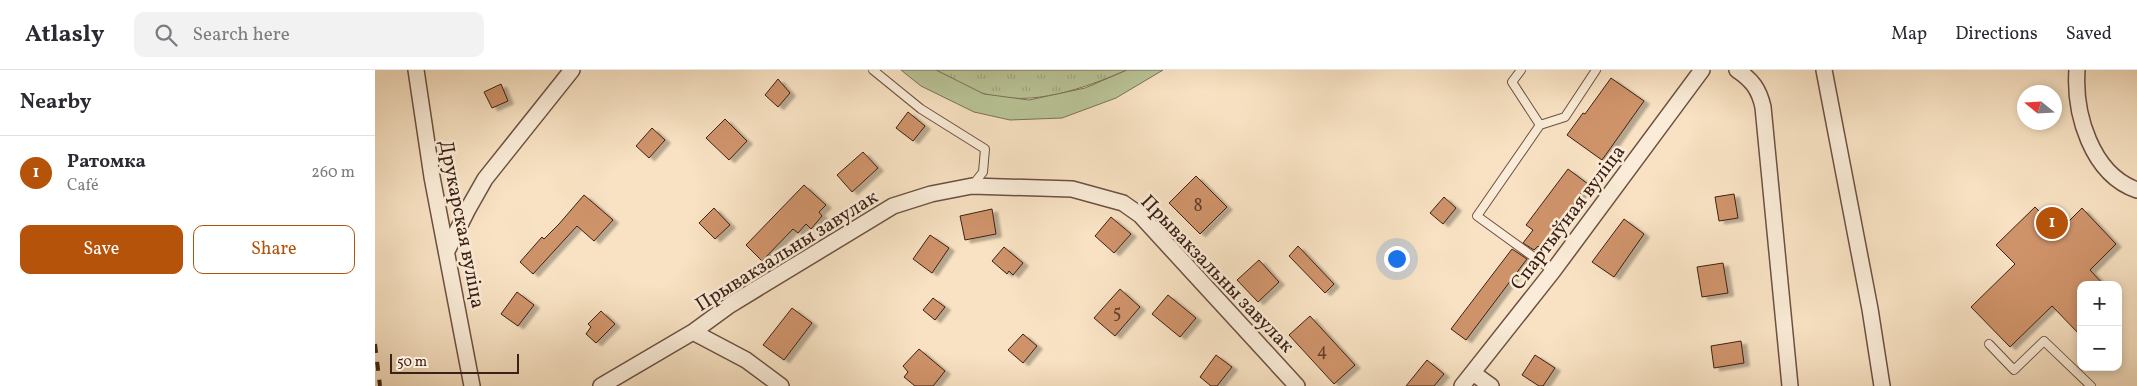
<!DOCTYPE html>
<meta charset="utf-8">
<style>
:root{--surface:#fff;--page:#f2f2f3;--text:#2b2b33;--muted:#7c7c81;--line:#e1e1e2;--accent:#b45309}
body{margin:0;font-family:Vollkorn,serif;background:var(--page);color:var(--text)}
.controls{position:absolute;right:15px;bottom:15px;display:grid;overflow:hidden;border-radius:10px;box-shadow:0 2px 8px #0003}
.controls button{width:45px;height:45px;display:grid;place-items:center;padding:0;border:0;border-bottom:1px solid var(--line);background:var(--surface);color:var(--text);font:25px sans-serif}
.compass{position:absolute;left:1642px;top:15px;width:45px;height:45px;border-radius:50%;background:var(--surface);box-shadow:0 2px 8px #0003;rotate:288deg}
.scale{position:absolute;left:15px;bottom:12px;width:129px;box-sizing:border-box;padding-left:5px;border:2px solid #3d2116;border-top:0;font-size:14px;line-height:18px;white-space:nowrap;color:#3d2116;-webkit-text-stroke:4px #faecd8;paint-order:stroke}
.you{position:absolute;left:1021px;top:188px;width:18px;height:18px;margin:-12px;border:4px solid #fff;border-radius:50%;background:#1a73e8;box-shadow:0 0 0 8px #1a73e833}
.badge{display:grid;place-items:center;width:32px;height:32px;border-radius:50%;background:var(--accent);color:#fff;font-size:16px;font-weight:700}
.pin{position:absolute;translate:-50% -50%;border:2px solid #fff;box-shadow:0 1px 5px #0006}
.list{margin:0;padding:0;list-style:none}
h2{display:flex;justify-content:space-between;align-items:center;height:65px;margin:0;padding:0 20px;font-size:21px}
h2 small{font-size:16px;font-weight:400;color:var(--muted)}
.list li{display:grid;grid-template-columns:32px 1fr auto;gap:15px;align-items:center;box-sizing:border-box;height:75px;padding:0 20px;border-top:1px solid var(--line)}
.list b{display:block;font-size:19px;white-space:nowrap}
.list p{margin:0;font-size:16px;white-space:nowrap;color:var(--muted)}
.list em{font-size:16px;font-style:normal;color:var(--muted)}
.actions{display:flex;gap:10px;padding:15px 20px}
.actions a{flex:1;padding:11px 0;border:1px solid var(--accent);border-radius:10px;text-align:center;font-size:18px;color:var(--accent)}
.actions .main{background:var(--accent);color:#fff}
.icon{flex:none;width:28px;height:28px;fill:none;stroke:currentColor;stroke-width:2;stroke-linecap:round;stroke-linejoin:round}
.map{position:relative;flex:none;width:1762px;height:316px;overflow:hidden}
header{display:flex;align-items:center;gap:30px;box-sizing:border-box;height:70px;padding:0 25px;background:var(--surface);border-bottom:1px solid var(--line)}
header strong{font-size:24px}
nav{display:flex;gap:28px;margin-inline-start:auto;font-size:18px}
.search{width:350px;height:45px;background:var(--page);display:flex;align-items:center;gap:12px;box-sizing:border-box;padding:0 18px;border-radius:10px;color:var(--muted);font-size:19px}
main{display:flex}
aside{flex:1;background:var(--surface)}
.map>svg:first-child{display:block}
.grass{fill:url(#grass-tufts);stroke:#7b7256}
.garden{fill:#b9c497;stroke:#7b7256}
.building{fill:#cf936b;stroke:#3d2116;filter:url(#shadow)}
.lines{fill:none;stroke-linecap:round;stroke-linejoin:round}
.service-casing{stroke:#6c5141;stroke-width:10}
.minor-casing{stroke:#6c5141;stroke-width:18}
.service{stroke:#faecd8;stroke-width:8}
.minor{stroke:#faecd8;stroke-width:15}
.rail{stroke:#3d2116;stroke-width:4;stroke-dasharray:9 9;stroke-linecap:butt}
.labels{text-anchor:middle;stroke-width:5;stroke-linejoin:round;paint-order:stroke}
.number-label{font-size:18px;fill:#623e2b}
.street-label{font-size:20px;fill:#3d2116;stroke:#faecd8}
</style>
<header>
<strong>Atlasly</strong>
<div class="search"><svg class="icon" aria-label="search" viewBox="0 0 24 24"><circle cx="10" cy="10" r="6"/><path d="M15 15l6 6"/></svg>Search here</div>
<nav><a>Map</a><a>Directions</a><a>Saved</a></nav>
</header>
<main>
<aside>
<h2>Nearby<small></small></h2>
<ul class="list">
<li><span class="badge">1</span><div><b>Ратомка</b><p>Café</p></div><em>260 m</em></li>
</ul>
<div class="actions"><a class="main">Save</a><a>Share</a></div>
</aside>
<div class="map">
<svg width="1762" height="316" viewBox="0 0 1762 316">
<defs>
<pattern id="grass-tufts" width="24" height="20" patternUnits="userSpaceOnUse" patternTransform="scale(1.25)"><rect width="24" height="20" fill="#b9c497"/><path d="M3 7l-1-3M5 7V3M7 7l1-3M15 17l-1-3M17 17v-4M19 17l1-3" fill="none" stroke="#a0a881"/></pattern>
<filter id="shadow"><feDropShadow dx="5.5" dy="3" stdDeviation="1" flood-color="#0004"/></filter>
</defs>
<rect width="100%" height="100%" fill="#f8e2c3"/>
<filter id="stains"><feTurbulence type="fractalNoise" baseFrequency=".004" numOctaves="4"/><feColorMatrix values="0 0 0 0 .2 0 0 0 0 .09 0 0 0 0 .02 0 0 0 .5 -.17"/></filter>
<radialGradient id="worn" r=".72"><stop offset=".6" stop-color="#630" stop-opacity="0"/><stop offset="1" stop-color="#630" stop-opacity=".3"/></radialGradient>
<path class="grass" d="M561 0H752C707 19 659 37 610 24 593 20 576 8 561 0Z"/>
<path class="garden" d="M526 0H561L609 24 654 30 710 18 752 0H788L741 28 687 48 635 50 599 42 546 16Z"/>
<path class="building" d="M1236 8 1269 31 1227 90 1192 65 1208 43 1210 44Z
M403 9 415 23 403 37 390 25Z
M126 14 133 31 117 38 109 22Z
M533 42 550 56 538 71 521 58Z
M350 49 372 71 354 90 331 68Z
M277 58 290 70 274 88 261 76Z
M488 82 503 98 477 122 462 105Z
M1193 99 1213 114 1166 179 1163 176 1159 180 1148 173 1158 160 1151 155Z
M821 106 852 137 825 164 794 133Z
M429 115 451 135 444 142 447 146 436 159 431 154 423 163 418 159 387 191 371 175Z
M1359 124 1363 148 1344 151 1340 127Z
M209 125 238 150 219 171 202 156 158 204 145 192 167 167 169 169 184 154Z
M1069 127 1081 138 1068 154 1055 143Z
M1660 137 1684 161 1707 138 1741 174 1715 200 1729 215H1706V266L1677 236 1635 277 1596 237 1640 194 1621 175Z
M339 138 355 155 340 169 324 153Z
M617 139 621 164 590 170 585 146Z
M736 147 756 164 739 183 720 166Z
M1249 149 1269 164 1239 207 1217 192Z
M555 165 574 178 557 203 538 189Z
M923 176 959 214 950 223 914 186Z
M629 177 648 193 638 205 634 201 632 204 617 191Z
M1137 179 1152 189 1091 270 1076 259Z
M884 190 904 212 883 232 862 210Z
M1348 193 1353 223 1327 227 1322 197Z
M745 219 765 237 740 266 719 248Z
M142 222 159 235 143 256 126 244Z
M793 225 821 248 805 267 777 244Z
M558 228 570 237 560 250 548 240Z
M417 238 437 253 409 290 388 275Z
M226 241 240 254 221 273 211 264 216 257 213 254Z
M935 246 980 295 959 314 914 265Z
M648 264 662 276 648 293 633 280Z
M1366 271 1369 293 1339 298 1336 276Z
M544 279 570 301 558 316H540L529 307 533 302 528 296Z
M841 285 857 297 842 316H836L825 307Z
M1160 285 1180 298 1168 316H1164L1147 305Z
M1052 290 1069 304 1059 316H1031Z"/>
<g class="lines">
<defs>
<path id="service" d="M498 0 546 39 610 79 608 102 597 116
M1146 0 1137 12 1165 55
M1178 201 1102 146 1165 55 1190 47 1221 0
M1614 274 1639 300 1669 271 1716 316"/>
<path id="minor" d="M41 0 57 107 97 316
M1362 0C1377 10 1384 19 1388 37L1415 316
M1449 0 1495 239 1507 316
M1702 0C1699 43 1716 104 1762 120
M72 181 93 139 110 109 197 0
M318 262 355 235 518 136 556 124 597 116 697 119 748 133 765 145 922 316
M1098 303 1116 316
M226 316 318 262 371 290 406 316
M1087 316 1178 201 1327 0"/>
</defs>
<use href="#service" class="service-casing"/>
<use href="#minor" class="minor-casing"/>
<use href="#service" class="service"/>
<use href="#minor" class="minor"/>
<path class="rail" d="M0 274 5 316"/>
</g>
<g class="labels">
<g class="number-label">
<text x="823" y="141">8</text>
<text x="742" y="248">5</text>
<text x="947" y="286">4</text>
</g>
<g class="street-label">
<text transform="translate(1192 147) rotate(-53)" y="7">Спартыўная вуліца</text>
<text transform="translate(88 154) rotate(79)" y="7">Друкарская вуліца</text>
<text transform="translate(411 180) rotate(-32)" y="7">Прывакзальны завулак</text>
<text transform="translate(843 203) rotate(46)" y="7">Прывакзальны завулак</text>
</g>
</g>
<rect width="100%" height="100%" filter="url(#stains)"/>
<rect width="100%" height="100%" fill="url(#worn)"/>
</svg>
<div class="controls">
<button>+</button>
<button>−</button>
</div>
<svg class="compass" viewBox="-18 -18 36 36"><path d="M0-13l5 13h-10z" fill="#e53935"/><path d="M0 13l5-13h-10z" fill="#7c7c81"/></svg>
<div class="scale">50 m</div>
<div class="you"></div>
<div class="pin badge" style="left:1677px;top:153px">1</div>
</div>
</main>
